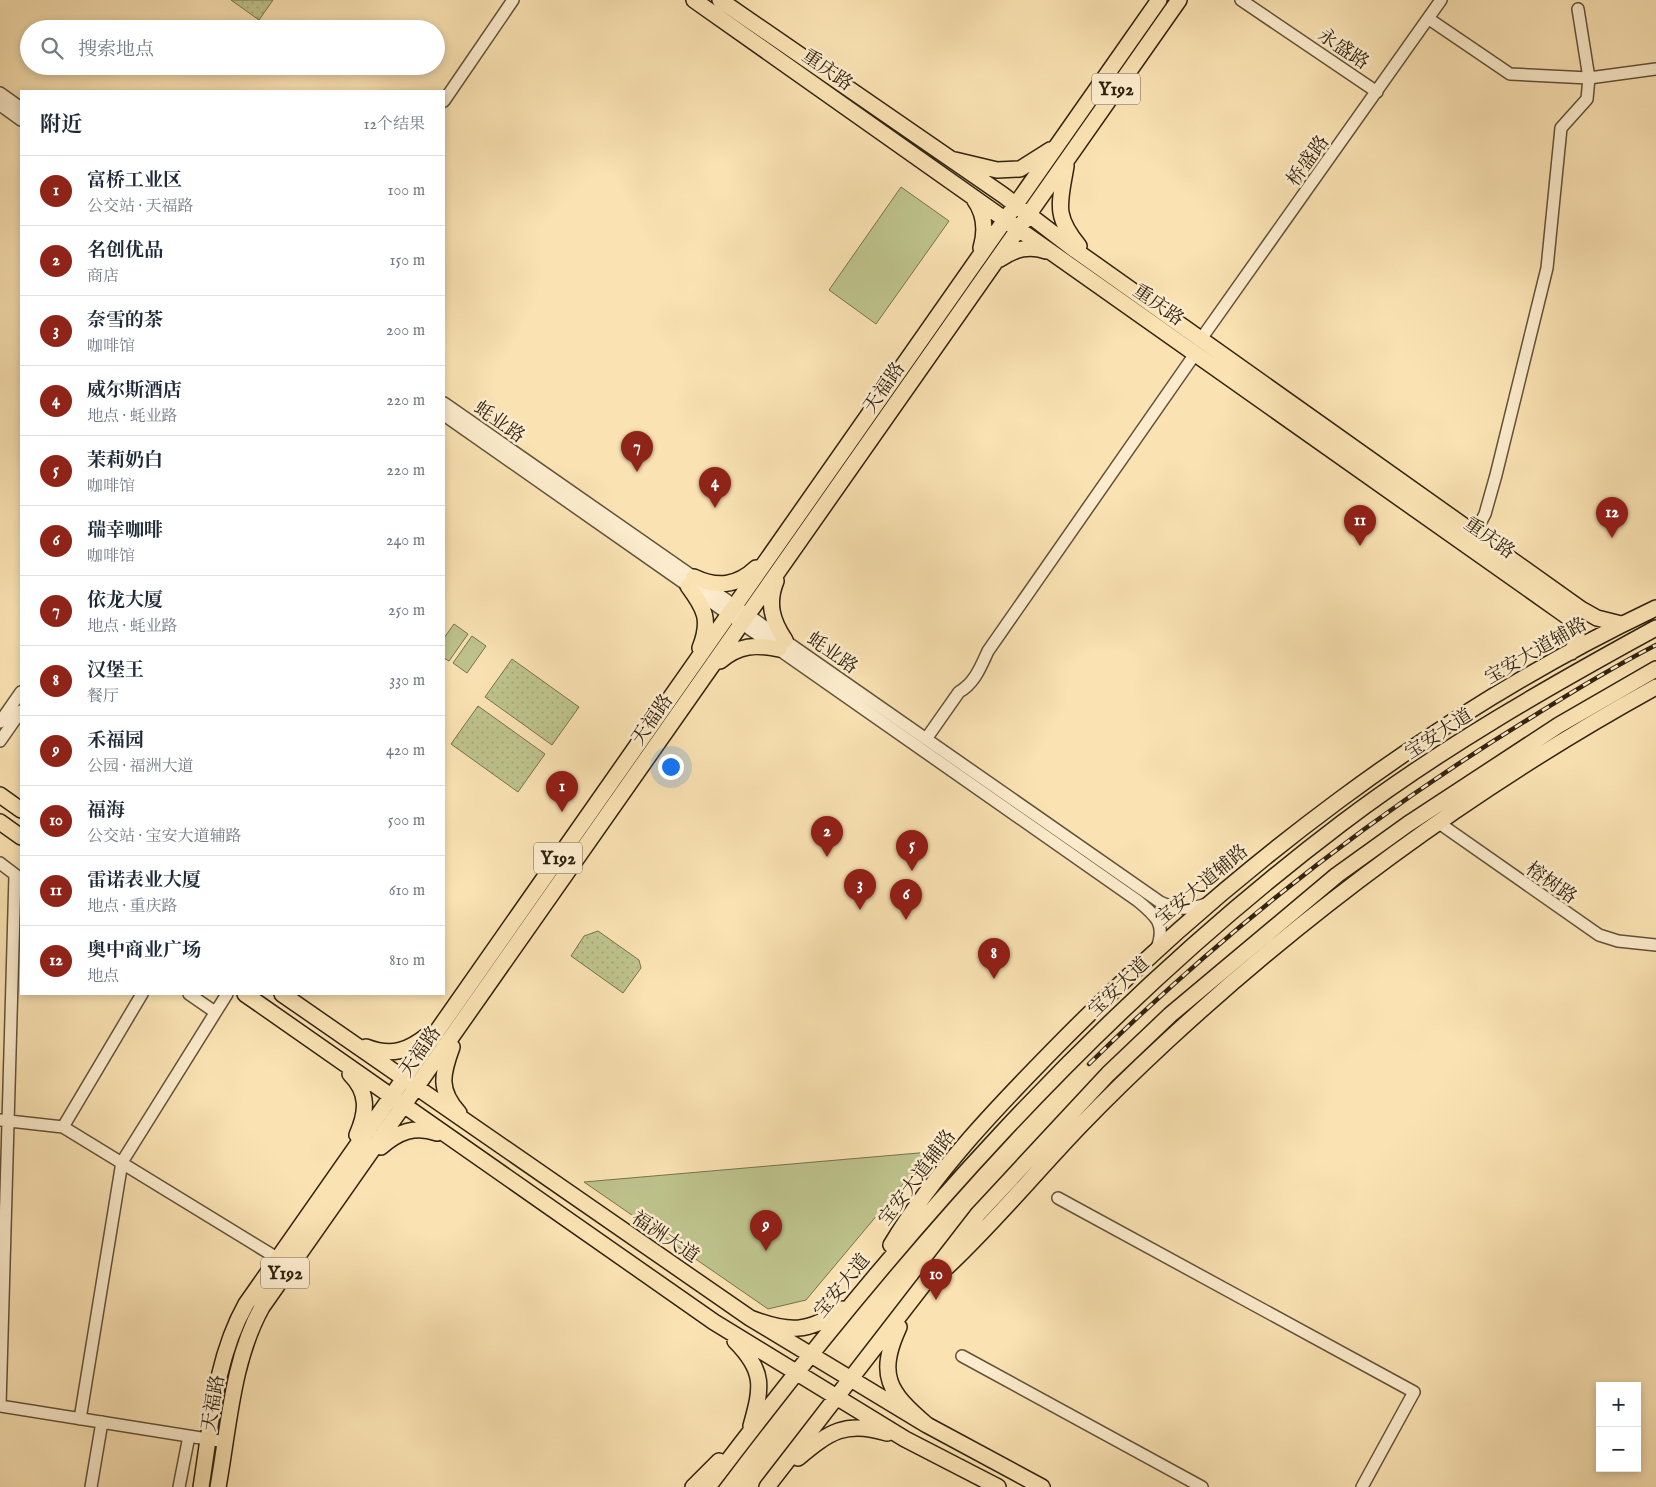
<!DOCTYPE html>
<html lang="zh">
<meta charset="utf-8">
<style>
:root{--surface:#fff;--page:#f2f2f3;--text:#1f2937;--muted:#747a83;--line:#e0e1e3;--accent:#8f2418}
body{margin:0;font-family:"IM FELL English","Noto Serif SC",serif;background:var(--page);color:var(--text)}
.controls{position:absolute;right:15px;bottom:15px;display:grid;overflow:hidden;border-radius:0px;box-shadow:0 2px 8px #0003}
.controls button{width:45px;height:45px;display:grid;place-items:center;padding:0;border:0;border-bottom:1px solid var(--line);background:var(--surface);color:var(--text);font:25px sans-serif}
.you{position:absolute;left:670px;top:766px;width:18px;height:18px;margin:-12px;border:4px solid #fff;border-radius:50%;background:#1a73e8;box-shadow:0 0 0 8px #1a73e833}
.badge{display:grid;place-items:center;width:32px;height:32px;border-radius:50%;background:var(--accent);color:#fff;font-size:16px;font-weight:700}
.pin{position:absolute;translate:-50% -41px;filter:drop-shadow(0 1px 2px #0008)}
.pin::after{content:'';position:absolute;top:26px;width:18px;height:15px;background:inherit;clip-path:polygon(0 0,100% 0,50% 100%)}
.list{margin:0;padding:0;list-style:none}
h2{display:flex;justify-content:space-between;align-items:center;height:65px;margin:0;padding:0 20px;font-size:21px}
h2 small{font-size:16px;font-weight:400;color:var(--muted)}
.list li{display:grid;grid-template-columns:32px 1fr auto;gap:15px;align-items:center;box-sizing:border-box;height:70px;padding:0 20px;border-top:1px solid var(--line)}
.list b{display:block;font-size:19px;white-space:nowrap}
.list p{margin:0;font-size:16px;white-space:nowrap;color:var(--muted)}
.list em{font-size:16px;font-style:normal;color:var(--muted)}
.icon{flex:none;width:28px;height:28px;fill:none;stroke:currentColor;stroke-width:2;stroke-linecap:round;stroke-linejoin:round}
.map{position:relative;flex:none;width:1656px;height:1487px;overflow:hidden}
.search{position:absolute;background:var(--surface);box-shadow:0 2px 8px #0003;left:20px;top:20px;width:425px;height:55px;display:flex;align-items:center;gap:12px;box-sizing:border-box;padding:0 18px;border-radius:28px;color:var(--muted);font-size:19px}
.panel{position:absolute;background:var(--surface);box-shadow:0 2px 8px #0003;left:20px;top:90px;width:425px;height:905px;border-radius:0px}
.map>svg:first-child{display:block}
.grass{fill:url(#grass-dots);stroke:#78724e}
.green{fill:#bec38c;stroke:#78724e}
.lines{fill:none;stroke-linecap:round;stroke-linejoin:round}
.minor-casing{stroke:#635239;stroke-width:14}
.major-casing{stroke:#312211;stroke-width:18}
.minor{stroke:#fceccd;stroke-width:11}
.major{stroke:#fae2b2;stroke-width:15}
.rail-casing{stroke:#312211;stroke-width:4.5}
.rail{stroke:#fceccd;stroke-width:2.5;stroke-dasharray:8;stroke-linecap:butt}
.labels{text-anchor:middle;stroke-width:5;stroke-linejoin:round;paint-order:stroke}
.shield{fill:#fceccd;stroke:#6e5f49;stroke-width:1}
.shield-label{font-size:18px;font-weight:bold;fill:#312211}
.street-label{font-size:19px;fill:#312211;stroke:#fceccd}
</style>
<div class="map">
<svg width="1656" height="1487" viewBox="0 0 1656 1487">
<defs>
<pattern id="grass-dots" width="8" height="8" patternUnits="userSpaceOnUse" patternTransform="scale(1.25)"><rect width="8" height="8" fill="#bec38c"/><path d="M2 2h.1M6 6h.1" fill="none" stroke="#a4a778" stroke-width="1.8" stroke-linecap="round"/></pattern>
</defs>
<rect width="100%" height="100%" fill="#fae2b2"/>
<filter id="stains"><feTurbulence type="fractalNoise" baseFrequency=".004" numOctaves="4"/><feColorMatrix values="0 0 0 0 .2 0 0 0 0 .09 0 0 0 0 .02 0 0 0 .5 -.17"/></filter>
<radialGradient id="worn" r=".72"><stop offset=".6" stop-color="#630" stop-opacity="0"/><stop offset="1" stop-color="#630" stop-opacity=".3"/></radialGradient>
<path class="grass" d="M231 0H273L259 20Z
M512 659 579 707 552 745 485 697Z
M478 706 545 754 518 792 451 744Z
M598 931 639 960 641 968 623 993 571 956 584 936Z"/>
<path class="green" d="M901 187 949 221 876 324 829 290Z
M454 624 468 634 449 661 444 658V638Z
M472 636 486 646 467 673 453 663Z
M930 1152 806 1300 768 1309 584 1182Z"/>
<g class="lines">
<defs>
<path id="minor" d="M1241 0 1377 92
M1429 19 1510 74 1589 78 1656 69
M0 93 21 108
M444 101 513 0
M0 105 21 120
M1201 339 1441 0
M444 403 1160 902C1177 910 1189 910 1206 904
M444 415 1138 901C1156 916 1166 924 1157 948
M1475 533 1485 514 1496 475 1547 268 1561 128 1587 99 1589 78 1578 9
M0 722 21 692
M926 739 959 692C975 683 981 666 988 651L1195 354
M0 741 21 711
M1439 823 1599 935 1618 941 1656 945
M0 863 21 879
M189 994 215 1012
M0 1120 63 1127 277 1258
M63 1127 142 994
M1058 1198 1414 1392 1362 1487
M962 1356 1202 1487
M0 1406 15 875
M0 1406 226 1442
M80 1419 122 1162 227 994
M91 1487 102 1422
M179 1487 189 1436"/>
<path id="major" d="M694 0 1568 617C1579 627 1580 640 1571 652
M720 0 1003 195 1075 250 1581 609 1597 618 1621 624
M955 160 997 170 1020 169 1050 150
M1066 166C1060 203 1053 215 1079 246
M974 199C985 214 986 231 981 248
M1000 259C1015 249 1029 245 1046 251
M694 577C717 588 737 586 756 568
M776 581C767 603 772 621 785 640
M688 586C705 609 711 620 700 648
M720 661C739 645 756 644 779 649
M0 795 21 810
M0 822 21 837
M245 994 714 1322 905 1439 998 1487
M282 994 750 1318 927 1425 1042 1487
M366 1047C392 1057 408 1051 429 1034
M452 1047C442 1074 438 1090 459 1113
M350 1074C369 1093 367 1112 357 1135
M381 1147C398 1132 415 1125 437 1133
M891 1245C936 1170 998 1106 1059 1044 1231 870 1435 713 1656 608
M947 1267C994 1223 1035 1173 1080 1126 1108 1097 1137 1069 1166 1042 1314 905 1480 784 1656 687
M750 1318C789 1333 808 1333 843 1309
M899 1327C877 1375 888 1392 927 1425
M735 1341C765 1371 762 1387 751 1426
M798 1458C829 1432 846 1420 887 1433
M201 1487C211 1425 215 1359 246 1304L1159 0
M218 1487C229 1427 232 1361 262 1307L1179 0
M693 1487 719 1461
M708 1487C895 1239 1094 1011 1342 823 1441 748 1548 687 1656 628
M767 1487 978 1214 1108 1074 1170 1015 1337 875 1408 824 1559 725 1656 669"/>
</defs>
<use href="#minor" class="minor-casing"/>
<use href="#major" class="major-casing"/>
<use href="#minor" class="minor"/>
<use href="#major" class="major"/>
<defs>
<path id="rail" d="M1089 1064C1223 932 1371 815 1532 717 1572 692 1613 667 1656 645"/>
</defs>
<use href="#rail" class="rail-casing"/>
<use href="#rail" class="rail"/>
</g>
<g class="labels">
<g class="shield">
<rect x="1092" y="73.5" width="48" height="31" rx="4"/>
<rect x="534" y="842.5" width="48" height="31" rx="4"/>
<rect x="261" y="1257.5" width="48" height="31" rx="4"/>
</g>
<g class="shield-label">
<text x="1116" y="95">Y192</text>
<text x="558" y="864">Y192</text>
<text x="285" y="1279">Y192</text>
</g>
<g class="street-label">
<text transform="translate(1344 48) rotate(34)" y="7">永盛路</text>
<text transform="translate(828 69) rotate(35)" y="7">重庆路</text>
<text transform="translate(1307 160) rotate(-54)" y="7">桥盛路</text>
<text transform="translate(1159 304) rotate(35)" y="7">重庆路</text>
<text transform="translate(883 387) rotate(-55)" y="7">天福路</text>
<text transform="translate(500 421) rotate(35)" y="7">蚝业路</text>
<text transform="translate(1490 537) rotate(35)" y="7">重庆路</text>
<text transform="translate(1535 650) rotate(-30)" y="7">宝安大道辅路</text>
<text transform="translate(833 652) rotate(35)" y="7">蚝业路</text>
<text transform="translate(651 719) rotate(-55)" y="7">天福路</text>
<text transform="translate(1438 733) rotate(-33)" y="7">宝安大道</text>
<text transform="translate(1552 882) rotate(35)" y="7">榕树路</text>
<text transform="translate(1201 884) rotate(-40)" y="7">宝安大道辅路</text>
<text transform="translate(1118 986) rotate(-44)" y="7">宝安大道</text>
<text transform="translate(419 1051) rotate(-55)" y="7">天福路</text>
<text transform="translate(916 1177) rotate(-53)" y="7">宝安大道辅路</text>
<text transform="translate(666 1236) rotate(34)" y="7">福洲大道</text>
<text transform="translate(841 1285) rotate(-51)" y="7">宝安大道</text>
<text transform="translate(212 1403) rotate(-80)" y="7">天福路</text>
</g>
</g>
<rect width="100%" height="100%" filter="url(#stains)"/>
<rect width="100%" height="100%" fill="url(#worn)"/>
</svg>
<div class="controls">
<button>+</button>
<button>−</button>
</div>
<div class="you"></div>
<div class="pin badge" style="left:562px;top:812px">1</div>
<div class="pin badge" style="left:827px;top:857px">2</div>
<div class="pin badge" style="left:860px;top:910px">3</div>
<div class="pin badge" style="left:715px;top:508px">4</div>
<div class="pin badge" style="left:912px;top:871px">5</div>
<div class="pin badge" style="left:906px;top:920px">6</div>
<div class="pin badge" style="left:637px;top:472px">7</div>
<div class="pin badge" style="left:994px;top:979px">8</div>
<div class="pin badge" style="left:766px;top:1251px">9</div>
<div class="pin badge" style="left:936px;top:1300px">10</div>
<div class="pin badge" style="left:1360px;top:546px">11</div>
<div class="pin badge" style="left:1612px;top:538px">12</div>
<div class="search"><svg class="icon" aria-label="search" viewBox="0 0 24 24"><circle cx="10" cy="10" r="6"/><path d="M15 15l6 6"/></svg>搜索地点</div>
<section class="panel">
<h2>附近<small>12个结果</small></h2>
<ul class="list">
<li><span class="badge">1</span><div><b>富桥工业区</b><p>公交站 · 天福路</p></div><em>100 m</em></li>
<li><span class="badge">2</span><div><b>名创优品</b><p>商店</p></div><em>150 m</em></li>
<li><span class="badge">3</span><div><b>奈雪的茶</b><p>咖啡馆</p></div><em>200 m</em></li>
<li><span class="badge">4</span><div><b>威尔斯酒店</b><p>地点 · 蚝业路</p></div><em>220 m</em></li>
<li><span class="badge">5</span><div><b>茉莉奶白</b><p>咖啡馆</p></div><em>220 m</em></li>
<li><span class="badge">6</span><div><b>瑞幸咖啡</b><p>咖啡馆</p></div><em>240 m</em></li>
<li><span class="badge">7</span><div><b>依龙大厦</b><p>地点 · 蚝业路</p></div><em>250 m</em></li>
<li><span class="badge">8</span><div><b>汉堡王</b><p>餐厅</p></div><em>330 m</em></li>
<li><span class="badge">9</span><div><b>禾福园</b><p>公园 · 福洲大道</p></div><em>420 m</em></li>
<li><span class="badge">10</span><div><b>福海</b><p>公交站 · 宝安大道辅路</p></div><em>500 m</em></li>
<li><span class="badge">11</span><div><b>雷诺表业大厦</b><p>地点 · 重庆路</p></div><em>610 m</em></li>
<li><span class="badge">12</span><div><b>奥中商业广场</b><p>地点</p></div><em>810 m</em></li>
</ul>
</section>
</div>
